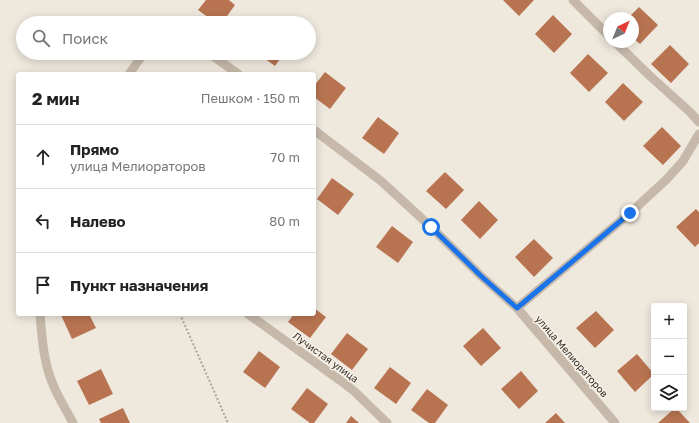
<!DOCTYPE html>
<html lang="ru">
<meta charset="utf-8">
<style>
:root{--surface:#fff;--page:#f6f6f6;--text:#222;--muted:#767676;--line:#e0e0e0}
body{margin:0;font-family:"Golos Text",sans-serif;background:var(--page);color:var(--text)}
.controls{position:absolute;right:12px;bottom:12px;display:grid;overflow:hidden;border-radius:4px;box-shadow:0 2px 10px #0003}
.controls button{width:36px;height:36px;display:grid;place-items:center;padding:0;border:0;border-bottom:1px solid var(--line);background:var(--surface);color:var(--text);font:20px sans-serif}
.compass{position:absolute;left:603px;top:12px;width:36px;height:36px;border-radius:50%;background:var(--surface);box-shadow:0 2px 10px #0003;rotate:43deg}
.stop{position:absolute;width:12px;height:12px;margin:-9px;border:3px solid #1a73e8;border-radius:50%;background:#fff}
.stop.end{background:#1a73e8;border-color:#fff;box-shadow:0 1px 4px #0008}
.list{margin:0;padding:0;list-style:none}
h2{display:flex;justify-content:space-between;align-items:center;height:52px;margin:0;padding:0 16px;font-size:17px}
h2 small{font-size:13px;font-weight:400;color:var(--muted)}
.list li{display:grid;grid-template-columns:26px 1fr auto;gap:12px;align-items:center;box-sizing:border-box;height:64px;padding:0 16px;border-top:1px solid var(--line)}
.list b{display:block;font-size:15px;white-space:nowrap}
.list p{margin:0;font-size:13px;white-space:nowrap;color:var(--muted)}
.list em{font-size:13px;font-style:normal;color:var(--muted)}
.icon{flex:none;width:22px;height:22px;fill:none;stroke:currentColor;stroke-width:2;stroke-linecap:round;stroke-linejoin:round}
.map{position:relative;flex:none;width:699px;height:423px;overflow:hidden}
.search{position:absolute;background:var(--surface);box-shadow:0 2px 10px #0003;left:16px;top:16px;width:300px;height:44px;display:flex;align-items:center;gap:10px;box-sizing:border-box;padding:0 14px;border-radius:22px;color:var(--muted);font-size:15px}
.panel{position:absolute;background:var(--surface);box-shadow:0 2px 10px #0003;left:16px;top:72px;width:300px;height:244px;border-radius:4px}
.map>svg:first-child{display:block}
.building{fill:#b87451}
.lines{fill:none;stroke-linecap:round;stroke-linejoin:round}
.path{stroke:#b1a494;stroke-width:2;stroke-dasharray:2 2;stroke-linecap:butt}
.minor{stroke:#c6b9aa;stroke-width:9}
.route{stroke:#1a73e8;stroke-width:5}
.labels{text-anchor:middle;stroke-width:3;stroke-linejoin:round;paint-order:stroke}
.street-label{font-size:10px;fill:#342d29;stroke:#f7f2e8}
</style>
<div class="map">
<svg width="699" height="423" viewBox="0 0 699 423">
<rect width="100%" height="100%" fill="#efe8dd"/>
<path class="building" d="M206 0H229L235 5 222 23H216L198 10Z
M503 0H534L519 16Z
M639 7 658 25 640 44 633 38V18H628Z
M553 15 572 34 554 53 535 34Z
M670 45 689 64 671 83 651 64Z
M257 53H284L275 66Z
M588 54 608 73 589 92 570 73Z
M325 72 346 88 330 109 314 97V86Z
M623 83 643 102 624 121 605 102Z
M378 117 399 133 384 154 362 138Z
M662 127 681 146 663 165 643 146Z
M445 172 464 190 446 209 426 191Z
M332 178 354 194 338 215 317 199Z
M479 201 498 220 480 239 461 220Z
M696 209 699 212V243L695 247 676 227Z
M392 226 413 242 398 263 376 247Z
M534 239 553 258 534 277 515 257Z
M314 308 326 317 310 338 288 322 294 314H314Z
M596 311 614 330 595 348 576 328Z
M63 314H89L96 328 72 339 61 315Z
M483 328 501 348 481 366 463 346Z
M347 333 368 349 352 370 331 354Z
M259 351 280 367 265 388 243 372Z
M637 354 654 374 635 392 617 371Z
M390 367 411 383 396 404 374 388Z
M101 369 113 394 89 405 77 381Z
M521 371 538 391 519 409 501 389Z
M307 388 328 404 314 423H310L291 409Z
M427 389 448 405 435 423H429L411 410Z
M123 408 130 423H101L99 419Z
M675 408H676L690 423H658Z
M556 413 565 423H545Z
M351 416 359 423H346Z"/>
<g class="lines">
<path class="path" d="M180 314 228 423"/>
<path class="minor" d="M573 0 609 36
M615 42 650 76 690 112 699 122
M209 53 238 74
M129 74 144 53
M314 130 381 181 431 227 481 276 517 308 615 423
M517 308 630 213 666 180 683 161 699 134
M40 314C42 336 43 360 52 382 57 396 66 409 73 423
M248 314 341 381 354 391 387 423"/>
</g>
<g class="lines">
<path class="route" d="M431 227 481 276 517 308 630 213"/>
</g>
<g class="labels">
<g class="street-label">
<text transform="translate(572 356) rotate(49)" y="4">улица Мелиораторов</text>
<text transform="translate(326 357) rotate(36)" y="4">Лучистая улица</text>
</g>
</g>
</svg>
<div class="controls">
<button>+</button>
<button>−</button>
<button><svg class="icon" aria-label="layers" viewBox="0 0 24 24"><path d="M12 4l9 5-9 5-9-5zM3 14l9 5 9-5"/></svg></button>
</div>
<svg class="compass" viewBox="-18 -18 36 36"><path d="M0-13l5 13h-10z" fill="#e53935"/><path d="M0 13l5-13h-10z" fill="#767676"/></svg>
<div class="stop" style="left:431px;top:227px"></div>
<div class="stop end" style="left:630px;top:213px"></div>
<div class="search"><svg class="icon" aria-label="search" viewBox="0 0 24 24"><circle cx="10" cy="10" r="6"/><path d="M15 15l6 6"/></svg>Поиск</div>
<section class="panel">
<h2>2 мин<small>Пешком · 150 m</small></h2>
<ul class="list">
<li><svg class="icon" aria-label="ahead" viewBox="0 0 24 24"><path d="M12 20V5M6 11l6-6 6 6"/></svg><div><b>Прямо</b><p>улица Мелиораторов</p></div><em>70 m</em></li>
<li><svg class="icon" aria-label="left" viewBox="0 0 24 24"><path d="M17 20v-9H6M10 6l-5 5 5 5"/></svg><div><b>Налево</b></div><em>80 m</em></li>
<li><svg class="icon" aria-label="arrive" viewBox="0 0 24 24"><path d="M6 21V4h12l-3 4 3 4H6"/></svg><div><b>Пункт назначения</b></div></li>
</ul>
</section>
</div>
